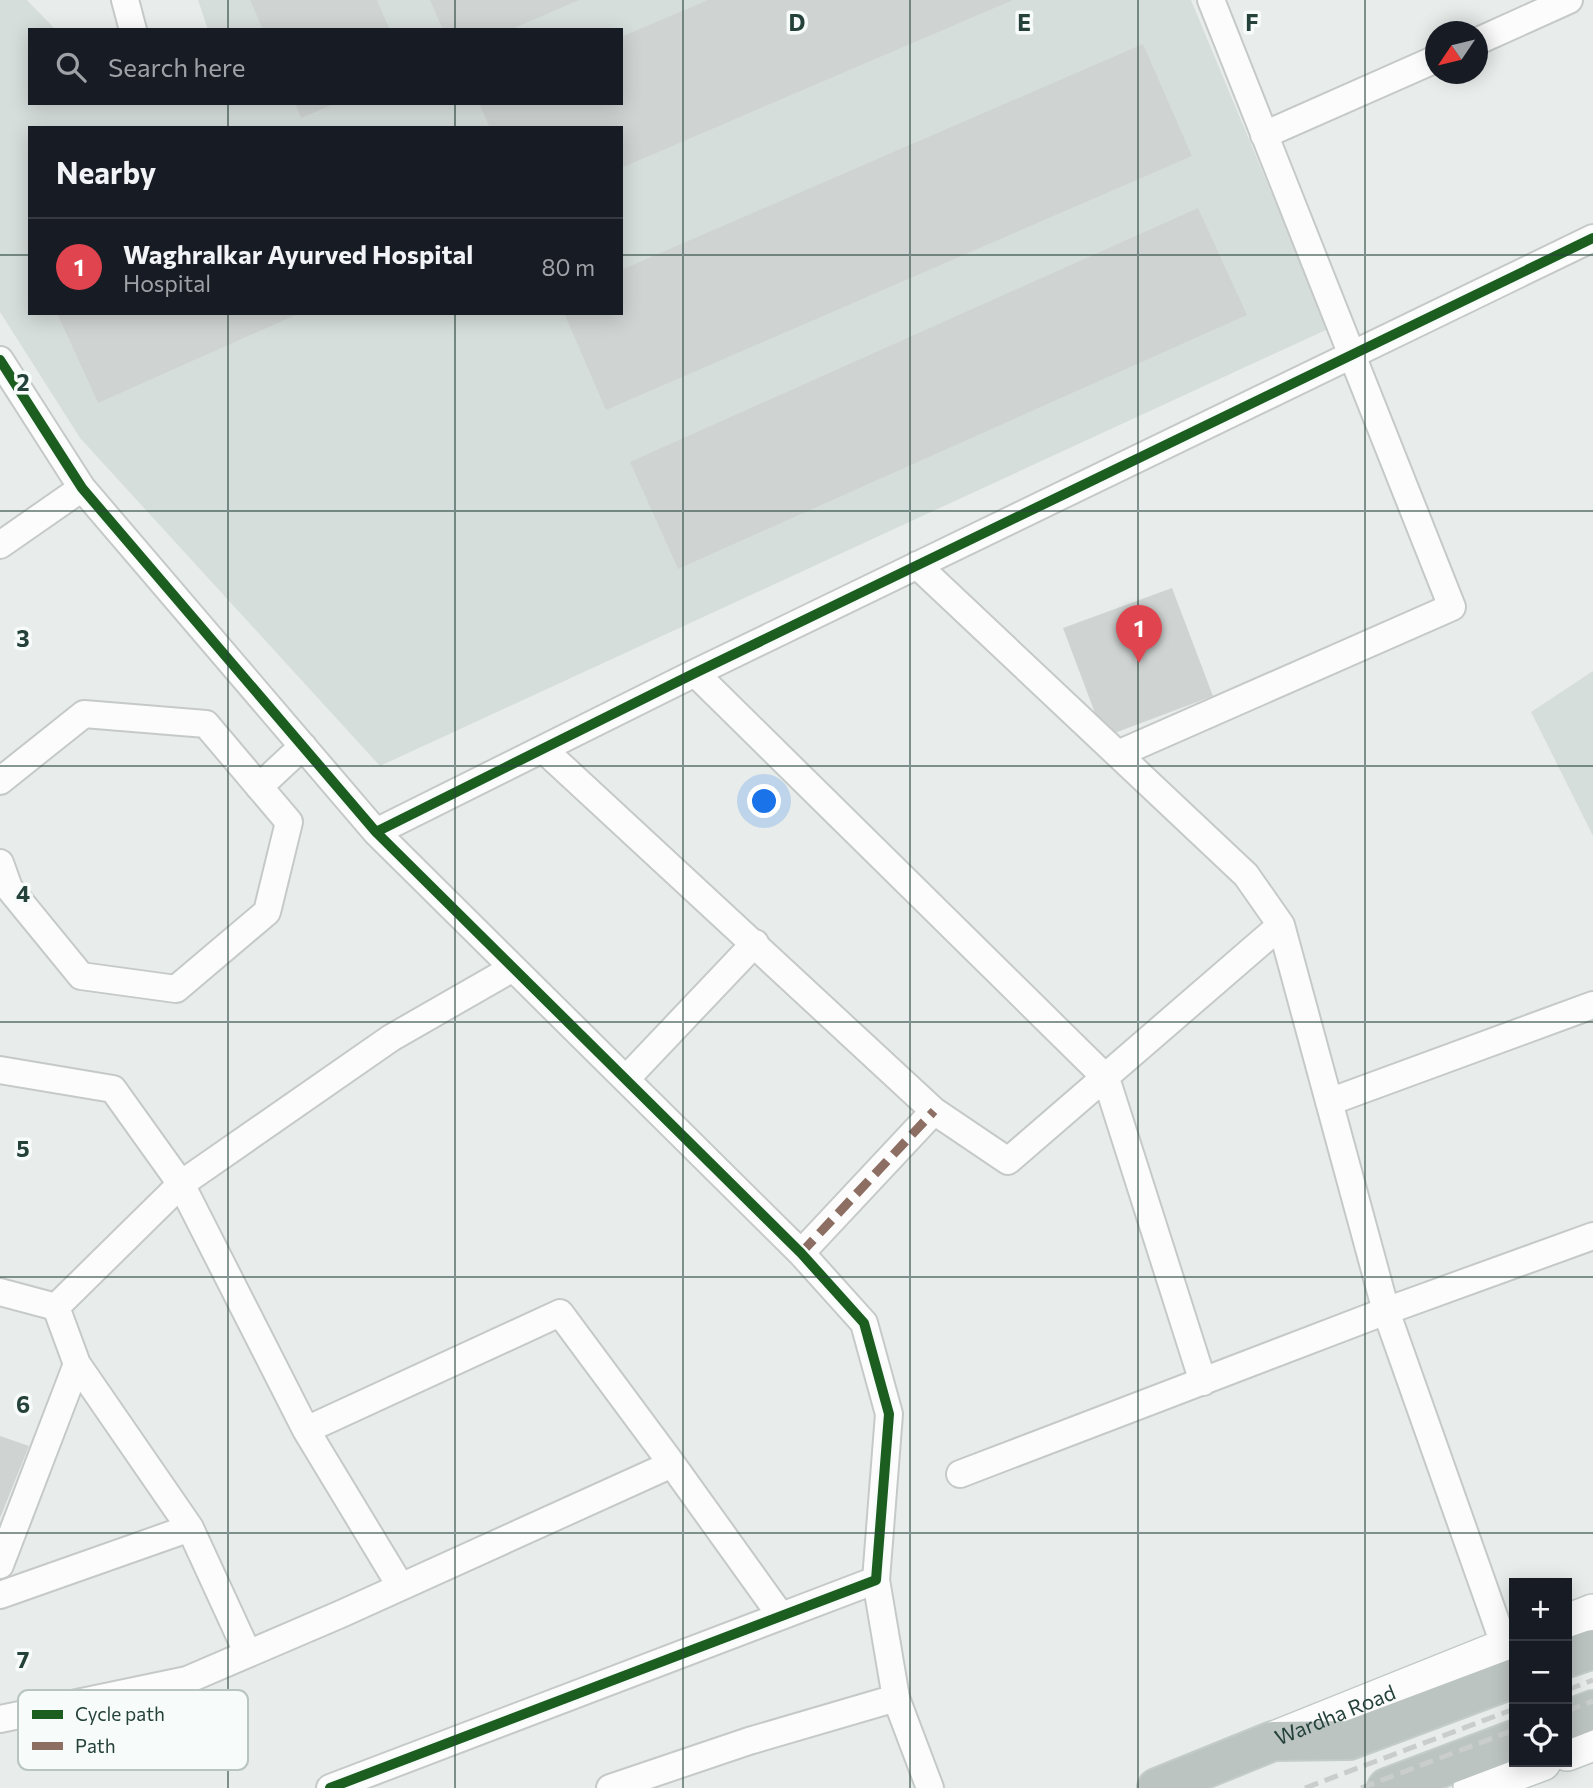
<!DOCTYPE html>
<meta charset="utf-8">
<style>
:root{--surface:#171b24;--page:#20242c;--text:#f1f3f6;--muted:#9ea1a6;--line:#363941;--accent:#b45309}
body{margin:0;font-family:Commissioner,sans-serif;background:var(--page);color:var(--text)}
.controls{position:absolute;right:21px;bottom:21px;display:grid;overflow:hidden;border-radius:0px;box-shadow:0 4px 18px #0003}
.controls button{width:63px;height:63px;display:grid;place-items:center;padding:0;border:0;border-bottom:2px solid var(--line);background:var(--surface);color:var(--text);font:35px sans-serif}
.compass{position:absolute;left:1425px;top:21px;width:63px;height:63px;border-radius:50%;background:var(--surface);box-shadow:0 4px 18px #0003;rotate:235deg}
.you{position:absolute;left:765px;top:802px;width:24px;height:24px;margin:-18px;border:5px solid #fff;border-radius:50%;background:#1a73e8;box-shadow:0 0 0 10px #1a73e833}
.badge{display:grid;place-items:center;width:46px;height:46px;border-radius:50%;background:var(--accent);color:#fff;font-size:23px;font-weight:700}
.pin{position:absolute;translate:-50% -58px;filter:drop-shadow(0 2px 4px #0008)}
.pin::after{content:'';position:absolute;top:37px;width:24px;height:21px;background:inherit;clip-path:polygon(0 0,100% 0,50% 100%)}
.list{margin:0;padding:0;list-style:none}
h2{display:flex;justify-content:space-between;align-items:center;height:91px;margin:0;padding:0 28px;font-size:30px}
h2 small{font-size:23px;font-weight:400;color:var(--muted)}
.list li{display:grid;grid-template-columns:46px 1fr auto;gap:21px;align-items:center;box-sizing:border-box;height:98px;padding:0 28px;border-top:2px solid var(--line)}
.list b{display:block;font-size:26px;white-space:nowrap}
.list p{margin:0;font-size:23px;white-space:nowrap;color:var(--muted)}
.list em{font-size:23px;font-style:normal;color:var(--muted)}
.icon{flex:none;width:38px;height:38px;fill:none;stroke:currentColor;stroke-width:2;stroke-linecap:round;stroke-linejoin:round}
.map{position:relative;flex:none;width:1593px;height:1788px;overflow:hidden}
.search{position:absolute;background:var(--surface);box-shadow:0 4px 18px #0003;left:28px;top:28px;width:595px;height:77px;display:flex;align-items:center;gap:18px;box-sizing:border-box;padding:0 24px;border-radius:0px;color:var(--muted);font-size:26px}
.panel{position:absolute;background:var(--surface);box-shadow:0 4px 18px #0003;left:28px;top:126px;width:595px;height:189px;border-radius:0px}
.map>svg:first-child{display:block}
.built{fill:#d6dedb;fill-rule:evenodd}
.building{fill:#cfd4d2}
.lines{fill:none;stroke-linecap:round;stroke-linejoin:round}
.street-casing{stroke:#c5cac8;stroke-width:30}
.secondary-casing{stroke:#c3cbc8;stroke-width:40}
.highway-casing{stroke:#c3ccc9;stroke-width:42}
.street{stroke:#fcfcfc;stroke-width:26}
.secondary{stroke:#fcfcfc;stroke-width:37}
.highway{stroke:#bcc4c2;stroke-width:38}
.rail{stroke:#c9cdcc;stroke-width:5;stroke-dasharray:14 7;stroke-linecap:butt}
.quiet{stroke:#8d6e63;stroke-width:9;stroke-dasharray:18 9;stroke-linecap:butt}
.cycleway-casing{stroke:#f7fbf9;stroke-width:15}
.cycleway{stroke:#1b5e20;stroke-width:10}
.grid{fill:none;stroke:#24423a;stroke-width:2;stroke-opacity:0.55}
.labels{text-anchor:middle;stroke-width:7;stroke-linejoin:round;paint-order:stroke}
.street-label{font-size:21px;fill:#24423a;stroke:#f7fbf9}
.key{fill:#f7fbf9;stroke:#b8c4c0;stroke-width:2}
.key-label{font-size:19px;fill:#24423a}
.grid-label{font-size:23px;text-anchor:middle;font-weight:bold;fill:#24423a;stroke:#f7fbf9;stroke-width:7;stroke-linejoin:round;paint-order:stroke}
</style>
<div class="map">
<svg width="1593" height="1788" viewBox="0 0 1593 1788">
<rect width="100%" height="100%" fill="#e8edeb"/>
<path class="built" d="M0 0H27L56 30H30V103H621V30H208L198 0H1191L1328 329 380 766 80 438 0 312ZM30 128H621V313H30Z
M1593 671V836L1531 712Z"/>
<path class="building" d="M250 0H377L390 30H263Z
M430 0H579L510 30H443Z
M708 0H1013L621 168V128H490L479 103H621V37Z
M1143 44 1192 156 606 410 564 313H621V270Z
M295 103H336L301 118Z
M1198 208 1247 315 678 569 630 462Z
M57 313H300L98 403Z
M1172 588 1213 696 1104 737 1063 628Z
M0 1436 29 1446 0 1518Z"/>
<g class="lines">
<defs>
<path id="street" d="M125 0 133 30
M1478 41 1569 0
M1264 135 1436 59
M0 360 82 488 376 832 801 1253 864 1323 889 1414 876 1580 330 1788
M0 545 82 488
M917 565 1246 875 1281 925 1386 1311 1505 1647
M695 673 1106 1078 1203 1382
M543 749 934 1111 1008 1161 1281 925
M1118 754 1452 607 1211 0
M0 781 84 714 206 724 289 822 267 912 176 989 81 976 9 888 0 863
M259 787 303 746
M376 832 695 673 1593 238
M0 1070 113 1089 181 1184 56 1307 77 1364 0 1565
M626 1079 755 943
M1329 1102 1593 1005
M801 1253 934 1111
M0 1292 56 1307
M77 1364 190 1528 248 1654
M306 1430 560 1313 672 1464
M960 1474 1386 1311 1593 1236
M401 1587 306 1430 181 1184 391 1038 513 968
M0 1595 190 1528
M896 1698 930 1788
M0 1719 187 1680 341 1614 672 1464 781 1616
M610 1788 749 1741 896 1698 876 1580"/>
<g id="secondary">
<path d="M1567 1623 1593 1613"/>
<path id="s1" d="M1277 1739 1514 1644"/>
<path d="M1567 1752 1593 1742"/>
<path d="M1472 1788 1542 1762"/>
</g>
<path id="highway" d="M1567 1658 1593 1649
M1567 1720 1593 1710
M1157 1788 1273 1741 1349 1740 1514 1678
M1387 1788 1514 1740"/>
</defs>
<use href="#street" class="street-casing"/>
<use href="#secondary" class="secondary-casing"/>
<use href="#highway" class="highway-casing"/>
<use href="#street" class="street"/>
<use href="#secondary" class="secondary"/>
<use href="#highway" class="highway"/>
<path class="rail" d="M1567 1690 1593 1680
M1567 1711 1593 1701
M1305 1788 1514 1709
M1361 1788 1514 1730"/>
<path class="quiet" d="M801 1253 934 1111"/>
<defs>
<path id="cycleway" d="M0 360 82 488 376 832 801 1253 864 1323 889 1414 876 1580 330 1788
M376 832 695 673 1593 238"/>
</defs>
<use href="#cycleway" class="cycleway-casing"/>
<use href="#cycleway" class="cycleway"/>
</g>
<path class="grid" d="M228 0V30M455 0V30M683 0V1788M910 0V1788M1138 0V1788M1365 0V1788M228 103V128M455 103V128M0 255H30M621 255H1593M228 313V1788M455 313V1788M0 511H1593M0 766H1593M0 1022H1593M0 1277H1593M0 1533H1593"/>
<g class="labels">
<g class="street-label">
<text dy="7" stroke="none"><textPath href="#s1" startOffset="63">Wardha Road</textPath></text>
</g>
</g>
<rect x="18" y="1690" width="230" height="80" rx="10" class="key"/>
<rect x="32" y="1710" width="31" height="9" fill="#1b5e20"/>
<rect x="32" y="1742" width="31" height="8" fill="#8d6e63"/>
<g class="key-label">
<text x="75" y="1721">Cycle path</text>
<text x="75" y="1753">Path</text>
</g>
<g class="grid-label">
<text x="797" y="31">D</text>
<text x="1024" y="31">E</text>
<text x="1252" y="31">F</text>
<text x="23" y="391">2</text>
<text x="23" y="647">3</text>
<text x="23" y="902">4</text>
<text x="23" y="1157">5</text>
<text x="23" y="1413">6</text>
<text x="23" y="1668">7</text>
</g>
</svg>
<div class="controls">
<button>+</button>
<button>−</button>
<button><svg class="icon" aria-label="locate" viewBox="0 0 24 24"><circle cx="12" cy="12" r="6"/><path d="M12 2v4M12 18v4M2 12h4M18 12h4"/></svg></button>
</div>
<svg class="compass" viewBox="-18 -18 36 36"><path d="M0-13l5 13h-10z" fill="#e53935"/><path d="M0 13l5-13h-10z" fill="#9ea1a6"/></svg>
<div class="you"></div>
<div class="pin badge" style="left:1139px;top:663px;background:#e0444e">1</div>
<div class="search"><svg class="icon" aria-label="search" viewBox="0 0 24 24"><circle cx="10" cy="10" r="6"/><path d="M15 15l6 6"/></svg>Search here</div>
<section class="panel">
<h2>Nearby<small></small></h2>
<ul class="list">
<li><span class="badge" style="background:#e0444e">1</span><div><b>Waghralkar Ayurved Hospital</b><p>Hospital</p></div><em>80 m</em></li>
</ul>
</section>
</div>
